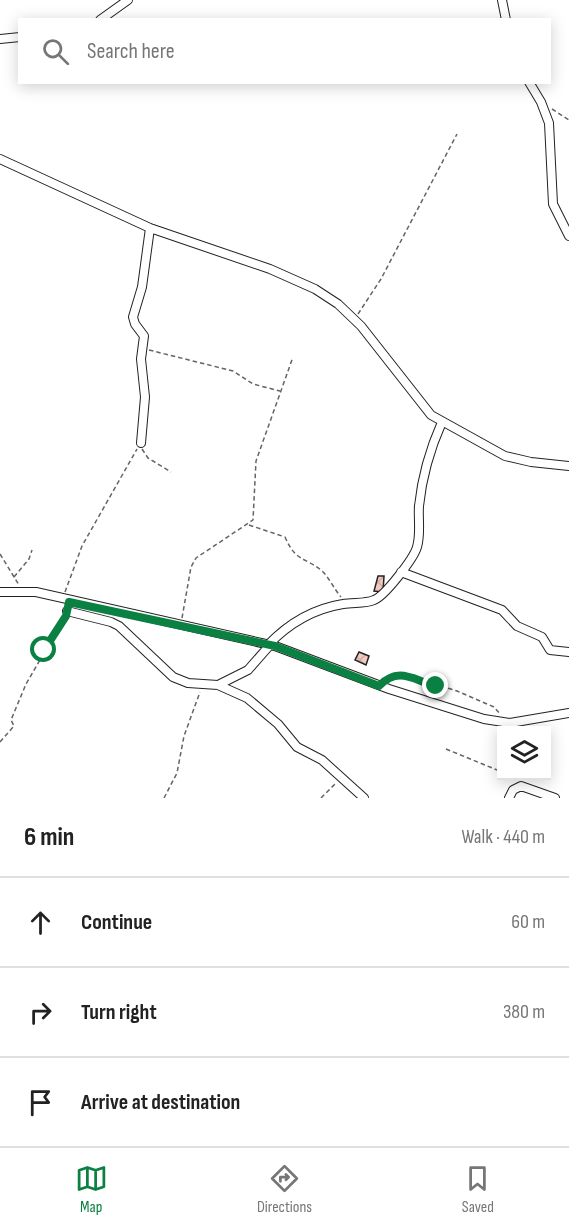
<!DOCTYPE html>
<meta charset="utf-8">
<style>
:root{--surface:#fff;--page:#f6f6f6;--text:#222;--muted:#767676;--line:#e0e0e0;--accent:#0b8043}
body{margin:0;font-family:"Sofia Sans Condensed",sans-serif;background:var(--page);color:var(--text)}
.controls{position:absolute;right:18px;bottom:18px;display:grid;overflow:hidden;border-radius:0px;box-shadow:0 3px 15px #0003}
.controls button{width:54px;height:54px;display:grid;place-items:center;padding:0;border:0;border-bottom:2px solid var(--line);background:var(--surface);color:var(--text);font:30px sans-serif}
.stop{position:absolute;width:18px;height:18px;margin:-14px;border:4px solid #0b8043;border-radius:50%;background:#fff}
.stop.end{background:#0b8043;border-color:#fff;box-shadow:0 2px 6px #0008}
.list{margin:0;padding:0;list-style:none}
h2{display:flex;justify-content:space-between;align-items:center;height:78px;margin:0;padding:0 24px;font-size:26px}
h2 small{font-size:20px;font-weight:400;color:var(--muted)}
.list li{display:grid;grid-template-columns:39px 1fr auto;gap:18px;align-items:center;box-sizing:border-box;height:90px;padding:0 24px;border-top:2px solid var(--line)}
.list b{display:block;font-size:22px;white-space:nowrap}
.list em{font-size:20px;font-style:normal;color:var(--muted)}
.icon{flex:none;width:33px;height:33px;fill:none;stroke:currentColor;stroke-width:2;stroke-linecap:round;stroke-linejoin:round}
.map{position:relative;flex:none;width:569px;height:798px;overflow:hidden}
.search{position:absolute;background:var(--surface);box-shadow:0 3px 15px #0003;left:18px;right:18px;top:18px;height:66px;display:flex;align-items:center;gap:15px;box-sizing:border-box;padding:0 21px;border-radius:0px;color:var(--muted);font-size:22px}
.sheet{height:348px;background:var(--surface)}
nav{display:flex;justify-content:space-around;align-items:center;box-sizing:border-box;height:84px;border-top:2px solid var(--line);background:var(--surface);font-size:16px;color:var(--muted)}
nav a{display:grid;justify-items:center;gap:3px}
nav .on{color:var(--accent)}
.map>svg:first-child{display:block}
.building{fill:url(#building-cross-hatch);stroke:#222;stroke-width:1.5}
.lines{fill:none;stroke-linecap:round;stroke-linejoin:round}
.minor-casing{stroke:#222;stroke-width:10}
.path{stroke:#646464;stroke-width:1.5;stroke-dasharray:4.5 3;stroke-linecap:butt}
.minor{stroke:#fff;stroke-width:8}
.route{stroke:#0b8043;stroke-width:8}
</style>
<div class="map">
<svg width="569" height="798" viewBox="0 0 569 798">
<defs>
<pattern id="building-cross-hatch" width="8" height="8" patternUnits="userSpaceOnUse" patternTransform="scale(1.5)"><rect width="8" height="8" fill="#f3c9c0"/><path d="M0 0l8 8M0 8l8-8" fill="none" stroke="#d0aca5"/></pattern>
</defs>
<rect width="100%" height="100%" fill="#fff"/>
<path class="building" d="M378 576H384L383 592 374 591Z
M359 652 369 656 366 665 355 660Z"/>
<g class="lines">
<defs>
<path id="minor" d="M502 0 506 20
M100 20 128 0
M0 39 20 37
M529 82 541 102 549 123 553 204 569 236
M0 159 150 228 270 269 315 289 338 304 361 326 431 415 505 456 531 462 569 466
M141 443 145 397 141 359 144 336 135 324 133 317 142 287 150 228
M401 572 502 610 517 626 542 637 550 650 569 652
M0 592H36L275 646 389 689 484 719 510 723 569 713
M67 611 111 622 119 626 173 677 188 683 218 685 247 698 278 724 297 747 322 760 364 798
M268 645C289 623 312 609 343 604 353 602 365 604 374 600 385 596 414 558 417 547 421 534 418 519 419 506 422 477 430 449 442 422
M220 684 248 670 270 645
M509 798 513 790 521 786 555 798"/>
</defs>
<use href="#minor" class="minor-casing"/>
<path class="path" d="M552 109 569 120
M358 314 381 279 457 134
M149 350 233 371 253 384 280 391
M142 449 148 458 171 472
M249 525 285 537C296 562 303 556 321 570 329 577 334 589 341 597
M0 554 19 585
M14 577 29 559 32 550
M65 592 82 546 137 449
M182 618 191 567 196 558 253 520 256 461 293 357
M384 681 391 676 413 677 457 691 494 707 500 714
M0 742 14 726 11 720 26 684 65 617
M446 749 502 772
M513 776 516 781
M164 798 177 773 184 736 200 692
M321 798 337 782"/>
<use href="#minor" class="minor"/>
</g>
<g class="lines">
<path class="route" d="M44 650 66 616 69 602 275 646 379 686C399 666 413 680 436 686"/>
</g>
</svg>
<div class="controls">
<button><svg class="icon" aria-label="layers" viewBox="0 0 24 24"><path d="M12 4l9 5-9 5-9-5zM3 14l9 5 9-5"/></svg></button>
</div>
<div class="stop" style="left:44px;top:650px"></div>
<div class="stop end" style="left:436px;top:686px"></div>
<div class="search"><svg class="icon" aria-label="search" viewBox="0 0 24 24"><circle cx="10" cy="10" r="6"/><path d="M15 15l6 6"/></svg>Search here</div>
</div>
<section class="sheet">
<h2>6 min<small>Walk · 440 m</small></h2>
<ul class="list">
<li><svg class="icon" aria-label="ahead" viewBox="0 0 24 24"><path d="M12 20V5M6 11l6-6 6 6"/></svg><div><b>Continue</b></div><em>60 m</em></li>
<li><svg class="icon" aria-label="right" viewBox="0 0 24 24"><path d="M7 20v-9h11M14 6l5 5-5 5"/></svg><div><b>Turn right</b></div><em>380 m</em></li>
<li><svg class="icon" aria-label="arrive" viewBox="0 0 24 24"><path d="M6 21V4h12l-3 4 3 4H6"/></svg><div><b>Arrive at destination</b></div></li>
</ul>
</section>
<nav>
<a class="on"><svg class="icon" aria-label="map" viewBox="0 0 24 24"><path d="M3 6l6-2 6 2 6-2v14l-6 2-6-2-6 2zM9 4v14M15 6v14"/></svg>Map</a>
<a><svg class="icon" aria-label="directions" viewBox="0 0 24 24"><path d="M12 3l9 9-9 9-9-9zM9 14v-3h6M13 9l2 2-2 2"/></svg>Directions</a>
<a><svg class="icon" aria-label="saved" viewBox="0 0 24 24"><path d="M7 4h10v16l-5-4-5 4z"/></svg>Saved</a>
</nav>
